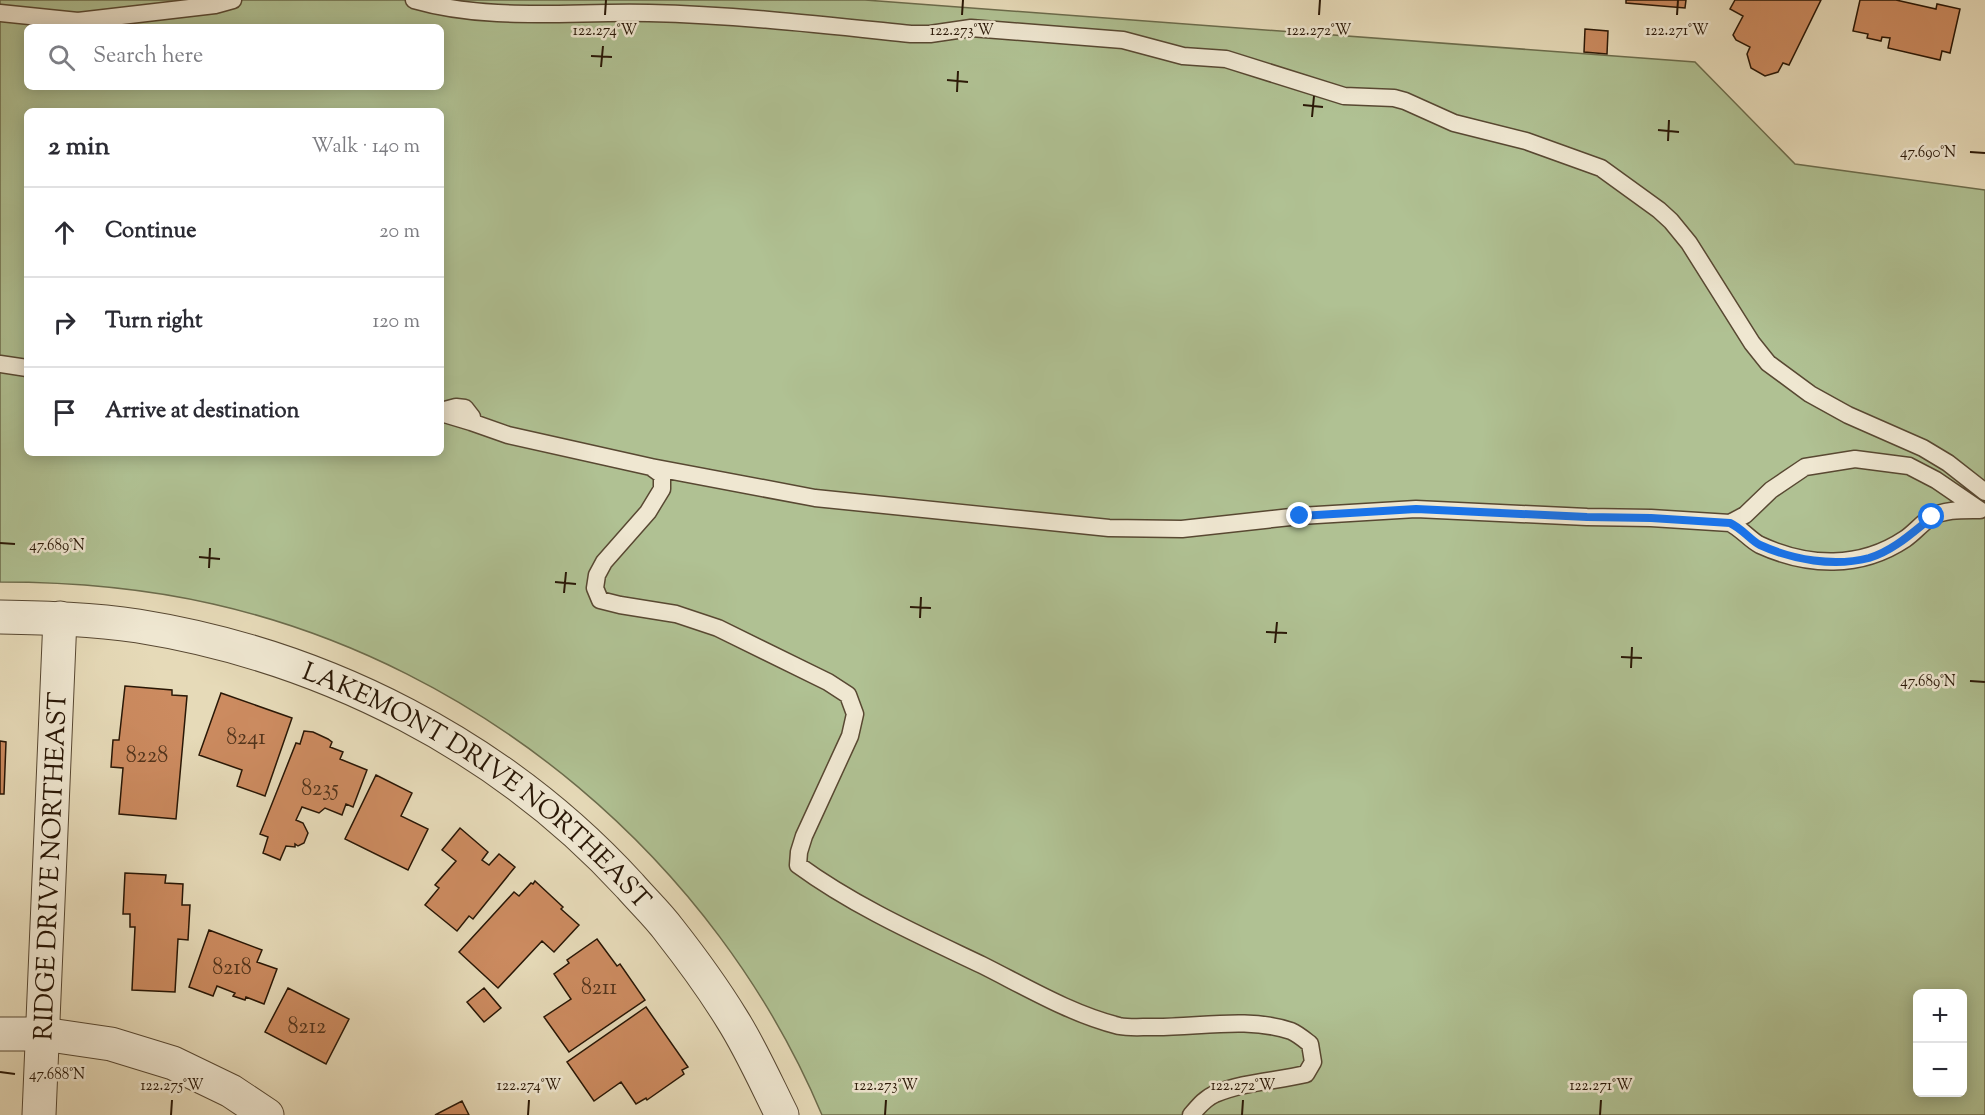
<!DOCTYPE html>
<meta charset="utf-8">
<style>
:root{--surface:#fff;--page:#f2f2f3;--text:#2b2b33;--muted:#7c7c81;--line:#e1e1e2}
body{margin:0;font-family:"Sorts Mill Goudy",serif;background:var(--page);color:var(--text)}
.controls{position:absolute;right:18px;bottom:18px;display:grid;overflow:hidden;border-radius:9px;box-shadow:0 3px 15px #0003}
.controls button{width:54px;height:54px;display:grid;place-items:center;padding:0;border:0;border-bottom:2px solid var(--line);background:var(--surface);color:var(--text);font:30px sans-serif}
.stop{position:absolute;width:18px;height:18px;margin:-14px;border:4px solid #1a73e8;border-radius:50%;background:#fff}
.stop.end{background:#1a73e8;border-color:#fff;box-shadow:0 2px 6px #0008}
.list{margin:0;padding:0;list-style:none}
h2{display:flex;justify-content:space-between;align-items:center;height:78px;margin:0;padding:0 24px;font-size:26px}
h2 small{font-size:20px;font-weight:400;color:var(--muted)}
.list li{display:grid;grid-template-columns:39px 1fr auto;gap:18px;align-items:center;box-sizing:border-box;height:90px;padding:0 24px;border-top:2px solid var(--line)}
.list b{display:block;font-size:22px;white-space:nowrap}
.list em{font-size:20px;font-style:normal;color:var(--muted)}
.icon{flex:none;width:33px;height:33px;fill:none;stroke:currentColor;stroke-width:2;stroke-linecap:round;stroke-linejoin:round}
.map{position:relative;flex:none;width:1985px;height:1115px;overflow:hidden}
.search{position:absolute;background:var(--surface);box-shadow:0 3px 15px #0003;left:24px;top:24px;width:420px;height:66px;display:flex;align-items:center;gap:15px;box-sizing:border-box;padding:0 21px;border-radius:9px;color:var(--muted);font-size:22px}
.panel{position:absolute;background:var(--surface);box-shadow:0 3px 15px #0003;left:24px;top:108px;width:420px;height:348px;border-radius:9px}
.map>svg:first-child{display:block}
.green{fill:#b0c193;stroke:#6c6c4c;stroke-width:1.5;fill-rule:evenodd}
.building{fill:#cc8b60;stroke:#291706;stroke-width:1.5}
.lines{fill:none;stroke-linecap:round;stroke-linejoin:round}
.lane-casing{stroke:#584832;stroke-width:19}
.street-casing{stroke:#584832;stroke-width:35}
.lane{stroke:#efe7d1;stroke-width:16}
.street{stroke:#efe7d1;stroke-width:33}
.route{stroke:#1a73e8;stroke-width:8}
.ticks{fill:none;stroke:#291706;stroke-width:2}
.labels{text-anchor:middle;stroke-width:5;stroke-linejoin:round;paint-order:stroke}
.number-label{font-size:22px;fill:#52341c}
.street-label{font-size:26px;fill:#291706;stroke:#efe7d1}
.ticks-label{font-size:15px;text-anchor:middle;fill:#291706;stroke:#efe7d1;stroke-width:5;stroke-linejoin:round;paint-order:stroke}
</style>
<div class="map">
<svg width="1985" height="1115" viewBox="0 0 1985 1115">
<rect width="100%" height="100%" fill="#e6dab8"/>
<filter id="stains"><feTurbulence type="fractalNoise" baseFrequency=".00333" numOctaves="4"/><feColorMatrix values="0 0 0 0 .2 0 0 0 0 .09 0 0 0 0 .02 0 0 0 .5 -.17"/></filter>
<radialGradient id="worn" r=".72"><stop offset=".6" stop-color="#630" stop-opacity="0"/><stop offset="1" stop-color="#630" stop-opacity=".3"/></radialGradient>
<path class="green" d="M0 0H865L1695 62 1795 164 1985 190V1115H822C715 861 482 665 213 604 143 588 72 582 0 582ZM27 27H441V87H27ZM27 111H441V453H27ZM1918 994H1962V1092H1918Z"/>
<path class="building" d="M1626 0H1686L1685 8 1626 3Z
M1735 0H1821L1789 65 1783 63 1778 72 1765 76 1751 68 1747 54 1750 47 1736 40 1733 35 1743 16 1730 9Z
M1860 0H1896L1936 9 1937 4 1960 9 1950 53 1942 51 1940 60 1888 48 1890 38 1882 37 1881 41 1867 38 1868 34 1853 31Z
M1585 29 1608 31 1607 54 1584 52Z
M125 686 172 690V695L187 696 176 819 119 814 123 768 111 767 113 740H119Z
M221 693 292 718 265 796 237 786 242 770 199 755Z
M304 731 313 732 328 739 332 742 330 747 343 752 340 759 367 770 353 807 346 804 342 815 325 808 319 813 302 807 296 820 303 823 308 833 304 843 298 846 295 844V847L286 846 280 860 263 853 268 837 260 834 296 743 300 744Z
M0 741 6 742 4 794H0Z
M376 775 412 793 401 816 428 829 408 870 345 839Z
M460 828 488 852 482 860 489 865 499 854 515 867 473 919 469 916 457 931 425 905 439 888 435 885 456 861 442 850Z
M125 873 166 875 165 883 183 884 182 905H190L188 940 178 939 175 992 132 990 135 927H130V914H123Z
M535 881 563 907 561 909 579 925 554 952 542 941 498 988 459 952 514 892 519 896 531 883 533 884Z
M209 930 262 950 257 962 277 969 264 1004 246 997 245 1000 233 996 235 993 217 986 213 996 189 987Z
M597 939 617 966 620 964 645 1000 569 1052 544 1017 571 999 554 974 569 963 567 960Z
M288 988 349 1019 326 1064 265 1032Z
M484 988 501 1008 484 1022 467 1002Z
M646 1007 688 1067 682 1070 684 1074 647 1100 646 1098 636 1104 621 1082 594 1101 567 1062Z
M462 1101 469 1115H435Z"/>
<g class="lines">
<defs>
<path id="lane" d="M414 0C490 22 571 11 649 13 737 15 824 25 911 34H930L971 28 1123 40 1183 56 1226 59 1344 96 1394 98 1405 101 1454 123 1526 141 1601 168 1659 210 1671 221 1689 243 1752 343 1768 363 1810 394 1848 415 1923 448 1948 463 1985 492
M0 13 78 21 215 5 233 0
M0 364 27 368
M441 411 456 407 465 408 472 417 471 422 441 413
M471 422 508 435 651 467 662 475V489L648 512 604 562 597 575 595 588 600 600 620 605 676 614 718 628 828 682 848 695 855 714 850 736 804 836 799 852 798 865C854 906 919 935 982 965 1026 987 1071 1014 1119 1026 1129 1028 1141 1027 1151 1027 1197 1028 1246 1016 1291 1031 1298 1034 1305 1040 1310 1044L1313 1062 1306 1074C1277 1081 1243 1082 1215 1094 1205 1098 1198 1107 1191 1115
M651 467 815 498 1109 528 1182 529 1300 516 1416 509 1587 517 1651 518 1730 523 1745 515 1771 490 1805 467 1855 459 1909 466 1936 480 1980 510C1963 510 1944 509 1930 518 1921 524 1914 533 1905 539 1860 569 1808 567 1760 545 1750 540 1742 529 1730 523"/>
<g id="street">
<path id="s1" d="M0 617C46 618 92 619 138 626 325 656 502 746 630 886 643 901 658 915 669 930 691 958 713 988 732 1019 751 1049 766 1083 782 1115"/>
<path d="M0 1034H43L111 1044 173 1063 231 1091 267 1115"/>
<path id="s2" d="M39 1115 60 618"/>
</g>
</defs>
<use href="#lane" class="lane-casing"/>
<use href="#street" class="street-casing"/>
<use href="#lane" class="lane"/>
<use href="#street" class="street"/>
</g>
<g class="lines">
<path class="route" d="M1300 516 1416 509 1587 517 1651 518 1730 523C1743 529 1751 541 1760 545 1793 560 1834 567 1869 558 1893 551 1913 532 1932 517"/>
</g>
<path class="ticks" d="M605 15 606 0M962 15 963 0M1319 15 1320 0M1677 15 1678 0M591 56 612 57M601 67 603 46M947 80 968 82M957 92 958 71M1303 105 1323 107M1312 117 1314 96M1658 130 1679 132M1668 141 1669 120M1970 152 1985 153M0 543 15 544M199 557 220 559M209 568 210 548M555 582 576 584M564 593 566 572M910 607 931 608M920 618 921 597M1266 632 1287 633M1275 643 1277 622M1621 657 1642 658M1631 668 1632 647M1970 681 1985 682M0 1072 15 1074M171 1115 172 1100M528 1115 529 1100M885 1115 886 1100M1242 1115 1243 1100M1600 1115 1601 1100"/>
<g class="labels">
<g class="number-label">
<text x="246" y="744">8241</text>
<text x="147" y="762">8228</text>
<text x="320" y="795">8235</text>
<text x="232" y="974">8218</text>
<text x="599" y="994">8211</text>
<text x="307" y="1033">8212</text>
</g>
<g class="street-label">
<text dy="9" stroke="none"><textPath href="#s1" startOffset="520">LAKEMONT DRIVE NORTHEAST</textPath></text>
<text dy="9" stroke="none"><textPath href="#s2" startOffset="249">RIDGE DRIVE NORTHEAST</textPath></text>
</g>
</g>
<g class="ticks-label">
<text x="605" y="35">122.274°W</text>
<text x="962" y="35">122.273°W</text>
<text x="1319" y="35">122.272°W</text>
<text x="1677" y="35">122.271°W</text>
<text x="1928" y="157">47.690°N</text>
<text x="57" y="550">47.689°N</text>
<text x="1928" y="686">47.689°N</text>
<text x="57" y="1079">47.688°N</text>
<text x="172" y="1090">122.275°W</text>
<text x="529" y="1090">122.274°W</text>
<text x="886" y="1090">122.273°W</text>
<text x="1243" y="1090">122.272°W</text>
<text x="1601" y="1090">122.271°W</text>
</g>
<rect width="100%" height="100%" filter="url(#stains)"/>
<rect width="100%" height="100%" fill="url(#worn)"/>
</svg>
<div class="controls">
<button>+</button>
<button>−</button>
</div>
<div class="stop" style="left:1932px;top:517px"></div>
<div class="stop end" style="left:1300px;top:516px"></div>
<div class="search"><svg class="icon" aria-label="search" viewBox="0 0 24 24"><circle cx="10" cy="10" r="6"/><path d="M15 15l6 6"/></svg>Search here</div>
<section class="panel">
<h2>2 min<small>Walk · 140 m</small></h2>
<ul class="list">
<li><svg class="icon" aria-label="ahead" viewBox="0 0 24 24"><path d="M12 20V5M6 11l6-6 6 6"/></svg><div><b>Continue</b></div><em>20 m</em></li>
<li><svg class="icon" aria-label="right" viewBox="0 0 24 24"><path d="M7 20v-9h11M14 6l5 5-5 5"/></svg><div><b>Turn right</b></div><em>120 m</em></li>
<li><svg class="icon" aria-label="arrive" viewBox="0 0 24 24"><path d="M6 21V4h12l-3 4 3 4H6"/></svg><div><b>Arrive at destination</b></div></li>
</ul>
</section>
</div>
